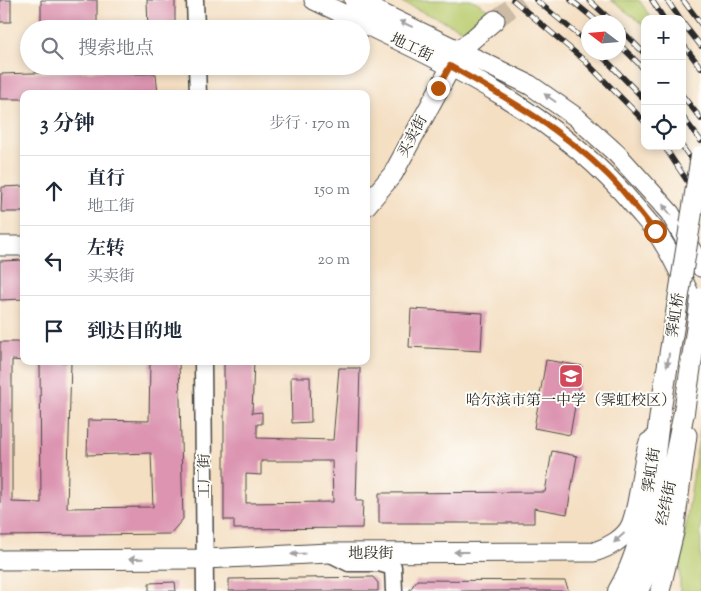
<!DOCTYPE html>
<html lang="zh">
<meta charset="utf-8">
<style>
:root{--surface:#fff;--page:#f2f2f3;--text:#1f2937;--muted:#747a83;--line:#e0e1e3}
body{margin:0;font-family:"Sorts Mill Goudy","Noto Serif SC",serif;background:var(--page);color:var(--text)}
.controls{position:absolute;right:15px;top:15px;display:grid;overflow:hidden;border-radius:10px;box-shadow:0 2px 8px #0003}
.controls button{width:45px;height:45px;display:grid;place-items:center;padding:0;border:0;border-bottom:1px solid var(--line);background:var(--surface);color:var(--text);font:25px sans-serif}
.compass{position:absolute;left:581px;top:15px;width:45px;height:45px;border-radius:50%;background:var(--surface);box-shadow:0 2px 8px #0003;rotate:286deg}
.stop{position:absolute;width:15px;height:15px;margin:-11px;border:4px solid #b45309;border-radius:50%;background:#fff}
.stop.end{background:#b45309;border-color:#fff;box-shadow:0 1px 5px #0008}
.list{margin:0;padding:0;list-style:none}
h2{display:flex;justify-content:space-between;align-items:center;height:65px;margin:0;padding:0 20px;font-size:21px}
h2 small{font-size:16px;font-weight:400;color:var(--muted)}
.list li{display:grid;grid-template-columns:32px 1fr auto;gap:15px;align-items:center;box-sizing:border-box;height:70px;padding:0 20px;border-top:1px solid var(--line)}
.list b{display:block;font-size:19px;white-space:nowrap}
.list p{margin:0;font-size:16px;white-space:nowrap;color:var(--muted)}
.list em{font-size:16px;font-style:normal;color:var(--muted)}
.icon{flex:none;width:28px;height:28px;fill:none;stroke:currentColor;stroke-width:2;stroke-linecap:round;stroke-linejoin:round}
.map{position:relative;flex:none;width:701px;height:591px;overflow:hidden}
.search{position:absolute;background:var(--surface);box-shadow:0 2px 8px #0003;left:20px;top:20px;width:350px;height:55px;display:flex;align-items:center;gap:12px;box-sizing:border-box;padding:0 18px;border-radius:28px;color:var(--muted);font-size:19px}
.panel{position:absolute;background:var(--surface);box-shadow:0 2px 8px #0003;left:20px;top:90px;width:350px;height:275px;border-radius:10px}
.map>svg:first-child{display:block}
.green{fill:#bacc70;stroke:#727c4e}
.building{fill:#dc94b0;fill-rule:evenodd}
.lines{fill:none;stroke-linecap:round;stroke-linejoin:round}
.secondary-tunnel{stroke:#ccbba5;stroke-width:19;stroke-dasharray:19 9;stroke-linecap:butt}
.tertiary-casing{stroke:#494642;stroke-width:19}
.secondary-casing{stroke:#494642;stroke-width:21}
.primary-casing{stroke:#494642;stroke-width:22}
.tertiary{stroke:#fff;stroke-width:16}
.secondary{stroke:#fff;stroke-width:19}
.primary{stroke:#fff;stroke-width:20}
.rail-casing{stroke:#2b2b2b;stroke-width:5.5}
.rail{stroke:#fdfcf7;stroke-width:4;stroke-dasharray:11;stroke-linecap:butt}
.primary-bridge-casing{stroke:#494642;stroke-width:22;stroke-linecap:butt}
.primary-bridge{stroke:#fff;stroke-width:20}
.oneway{fill:#a0a0a0}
.route{stroke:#b45309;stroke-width:6}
.labels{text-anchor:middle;stroke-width:4;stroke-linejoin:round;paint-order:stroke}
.street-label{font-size:15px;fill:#2b2b2b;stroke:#fdfcf7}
.poi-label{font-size:15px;fill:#2b2b2b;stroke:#fdfcf7}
</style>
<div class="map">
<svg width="701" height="591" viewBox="0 0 701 591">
<rect width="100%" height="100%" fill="#fdfcf7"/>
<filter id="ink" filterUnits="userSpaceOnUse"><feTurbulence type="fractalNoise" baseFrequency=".02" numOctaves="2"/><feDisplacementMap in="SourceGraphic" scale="10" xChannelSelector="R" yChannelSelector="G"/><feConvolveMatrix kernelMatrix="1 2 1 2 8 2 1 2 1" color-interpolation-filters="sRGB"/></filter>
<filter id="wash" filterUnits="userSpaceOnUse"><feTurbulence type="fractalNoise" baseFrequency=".0096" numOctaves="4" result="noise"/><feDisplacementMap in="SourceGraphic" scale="20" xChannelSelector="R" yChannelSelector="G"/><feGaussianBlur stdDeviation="1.12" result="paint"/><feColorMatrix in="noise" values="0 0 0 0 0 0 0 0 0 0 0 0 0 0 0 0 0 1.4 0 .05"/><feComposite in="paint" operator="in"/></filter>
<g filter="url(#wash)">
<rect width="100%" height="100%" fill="#f4dfc3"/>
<path class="green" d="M397 0H473L491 11 463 30Z
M611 0H639L652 19H645V26Z
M701 424V591H680V566Z"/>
<g id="blocks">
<path class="building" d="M0 0H11V22H0Z
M41 0H97V29H41Z
M147 0H175V29H148Z
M131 70V74H156L158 94H24V99H0V74Z
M24 186V212H1L2 187Z
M24 260V299L0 300V261Z
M411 309 483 313 481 351 409 347Z
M0 342H24V361L12 360V502L41 503 40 362H71L67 508 153 507 151 453 87 455 88 420 149 421 150 361H179L183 519 170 534 0 536Z
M546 360 582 366 570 435 534 428Z
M224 361H254L252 413 262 412V424H257V438L333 440 339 368H360L356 501H363L362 528 234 529V520H224ZM261 461H332L333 502 246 503V474L261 475Z
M291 377H310L311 422 292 423Z
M552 451 577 456 567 514 534 508V523H379V493L545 492Z
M373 577 378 583V591H229V579Z
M417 580 565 581 569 591H409Z
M175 582 176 591H149V583Z"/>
</g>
</g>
<g filter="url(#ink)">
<use href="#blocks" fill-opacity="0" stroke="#494642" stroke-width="1"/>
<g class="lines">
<path class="secondary-tunnel" d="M495 20 522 0"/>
<defs>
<path id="tertiary" d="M195 0 196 29
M197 66 198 94
M203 361 205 591
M329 553 349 563H379L393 567 394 591"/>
<path id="secondary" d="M314 0C432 57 551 105 636 208 646 220 657 231 664 244 679 267 689 295 701 319
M354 0 530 85 576 117 617 154 655 196 670 213 701 267
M366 206 393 174 460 50 495 20
M0 246H24
M0 560 205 559 329 553 594 552C607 548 625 539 631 525 641 499 640 469 649 442
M660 591 674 532 687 435"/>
<path id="primary" d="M618 591C648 539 652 473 660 414
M638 591 656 550 684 412"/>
</defs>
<use href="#tertiary" class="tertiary-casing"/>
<use href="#secondary" class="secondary-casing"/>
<use href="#primary" class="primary-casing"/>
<use href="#tertiary" class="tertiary"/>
<use href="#secondary" class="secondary"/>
<use href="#primary" class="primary"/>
<defs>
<path id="rail" d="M513 0 585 61 645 122
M536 0 588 43
M571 0 598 22
M589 0 613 22
M652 0 664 19
M667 0 680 19
M683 0 701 24
M682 22 701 46
M618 27 645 54
M618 43 645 70
M682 43 701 68
M598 52 645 100
M682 95 701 119
M682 116 701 141
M664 146 701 202
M682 146 701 174"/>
</defs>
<use href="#rail" class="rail-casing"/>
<use href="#rail" class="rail"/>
<defs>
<path id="primary-bridge" d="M684 412 701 298
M660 414 701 156"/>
</defs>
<use href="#primary-bridge" class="primary-bridge-casing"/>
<use href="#primary-bridge" class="primary-bridge"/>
</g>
<defs><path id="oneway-solid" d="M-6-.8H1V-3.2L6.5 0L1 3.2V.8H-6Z" transform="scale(1.25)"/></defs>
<g class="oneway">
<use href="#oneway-solid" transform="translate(406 24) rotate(-155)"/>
<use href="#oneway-solid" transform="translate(550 98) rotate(-145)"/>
<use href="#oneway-solid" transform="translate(667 210) rotate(-127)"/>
<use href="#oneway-solid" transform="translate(668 360) rotate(99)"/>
<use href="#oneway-solid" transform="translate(619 538) rotate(138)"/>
<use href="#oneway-solid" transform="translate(461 552) rotate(180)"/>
<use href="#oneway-solid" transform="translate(298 554) rotate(177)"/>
<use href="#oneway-solid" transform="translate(136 559) rotate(179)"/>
</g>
</g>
<g class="lines" filter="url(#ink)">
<path class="route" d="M438 88 450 66C507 98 562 129 608 175 625 192 640 213 655 231"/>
</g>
<defs>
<symbol id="school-square" viewBox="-11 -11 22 22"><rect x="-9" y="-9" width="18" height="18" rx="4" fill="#d1495b" stroke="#fdfcf7"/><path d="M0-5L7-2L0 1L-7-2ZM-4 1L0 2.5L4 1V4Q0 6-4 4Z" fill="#fff"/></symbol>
</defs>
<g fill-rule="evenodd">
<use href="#school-square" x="557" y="362" width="28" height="28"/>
</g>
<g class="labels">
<g class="street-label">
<text transform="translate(412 47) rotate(26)" y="5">地工街</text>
<text transform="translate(412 136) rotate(-62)" y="5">买卖街</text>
<text transform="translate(675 315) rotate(-81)" y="5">霁虹桥</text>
<text transform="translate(651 470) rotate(-81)" y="5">霁虹街</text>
<text transform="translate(204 476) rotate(-90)" y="5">工厂街</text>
<text transform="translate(666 503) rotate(-78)" y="5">经纬街</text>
<text x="371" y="558">地段街</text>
</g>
<g class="poi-label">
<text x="571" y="405">哈尔滨市第一中学（霁虹校区）</text>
</g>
</g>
</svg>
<div class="controls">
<button>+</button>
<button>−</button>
<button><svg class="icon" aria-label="locate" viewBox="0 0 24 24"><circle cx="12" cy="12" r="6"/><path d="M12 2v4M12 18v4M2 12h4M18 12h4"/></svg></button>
</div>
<svg class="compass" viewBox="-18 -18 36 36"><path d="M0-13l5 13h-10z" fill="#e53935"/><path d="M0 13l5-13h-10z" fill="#747a83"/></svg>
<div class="stop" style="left:655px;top:231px"></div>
<div class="stop end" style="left:438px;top:88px"></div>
<div class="search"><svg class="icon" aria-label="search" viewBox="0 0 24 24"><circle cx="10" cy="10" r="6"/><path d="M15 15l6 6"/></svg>搜索地点</div>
<section class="panel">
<h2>3 分钟<small>步行 · 170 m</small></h2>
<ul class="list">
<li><svg class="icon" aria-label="ahead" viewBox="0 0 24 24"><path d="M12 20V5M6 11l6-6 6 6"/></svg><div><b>直行</b><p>地工街</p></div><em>150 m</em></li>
<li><svg class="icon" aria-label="left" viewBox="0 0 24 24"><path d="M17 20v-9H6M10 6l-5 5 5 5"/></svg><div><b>左转</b><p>买卖街</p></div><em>20 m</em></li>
<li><svg class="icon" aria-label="arrive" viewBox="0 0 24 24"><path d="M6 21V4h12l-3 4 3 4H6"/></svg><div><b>到达目的地</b></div></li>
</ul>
</section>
</div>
